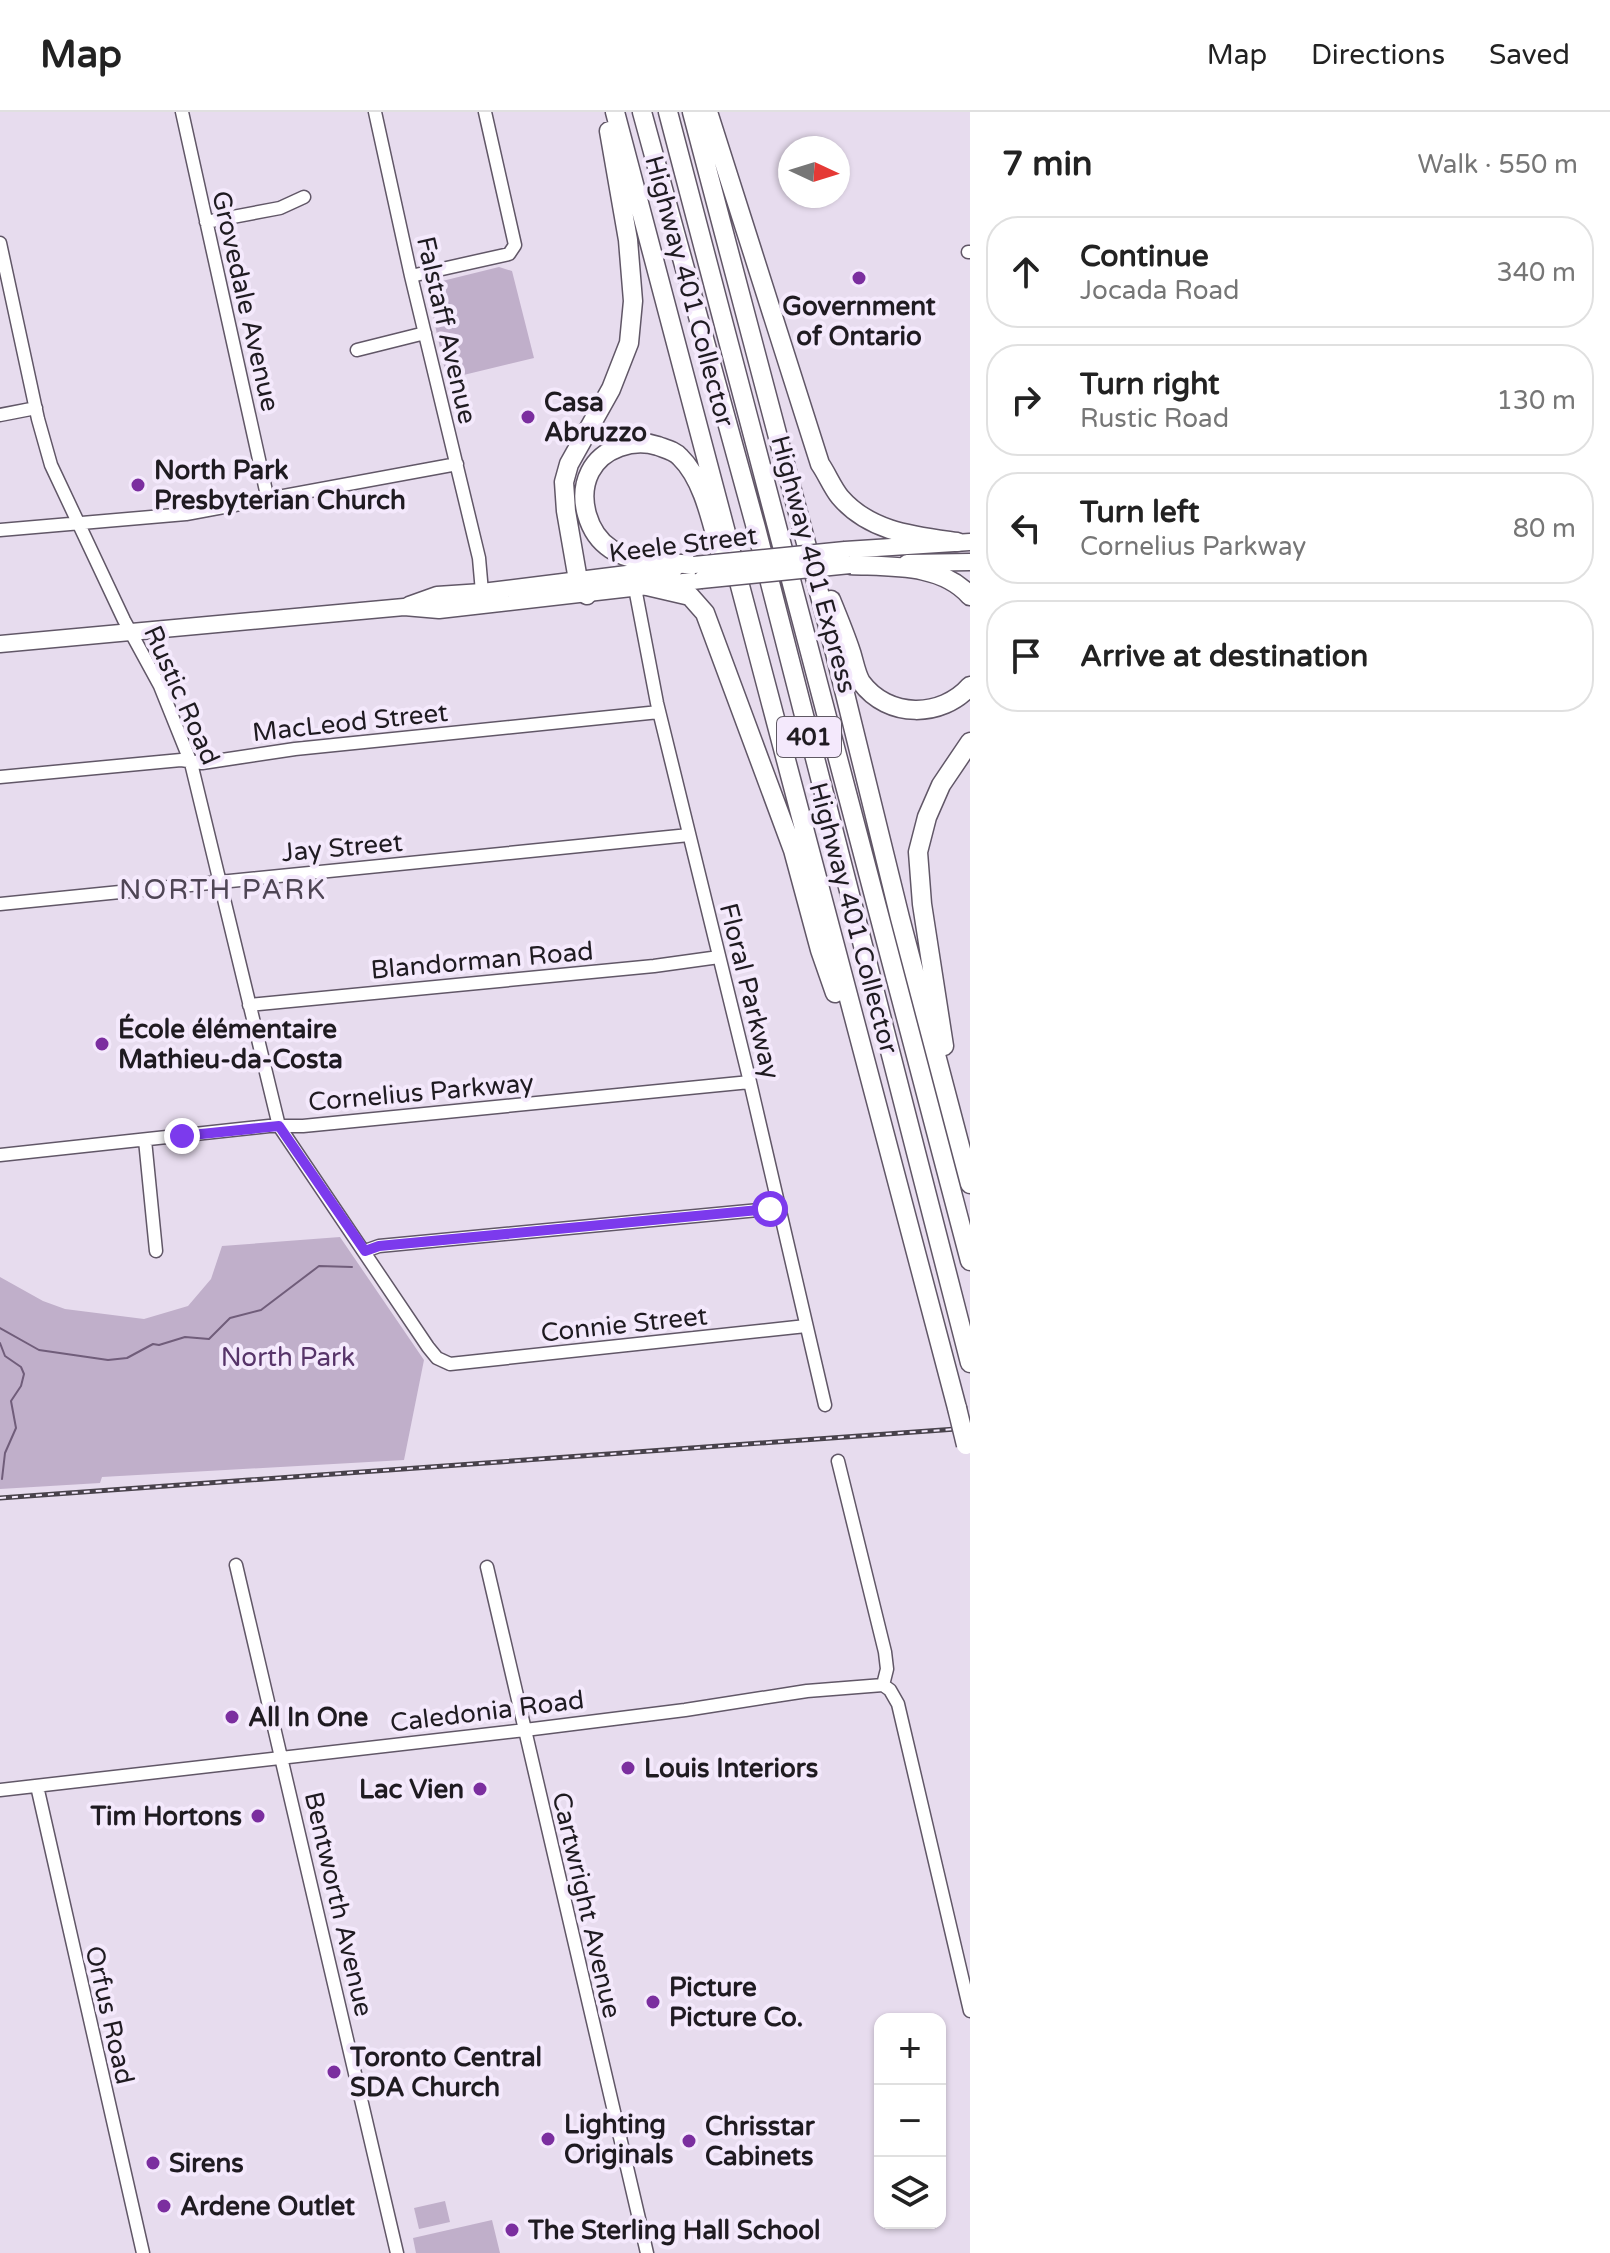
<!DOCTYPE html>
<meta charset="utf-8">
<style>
:root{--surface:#fff;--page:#f2f2f2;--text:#222;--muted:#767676;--line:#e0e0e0}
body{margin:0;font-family:"Varela Round",sans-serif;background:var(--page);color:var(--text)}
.controls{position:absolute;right:24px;bottom:24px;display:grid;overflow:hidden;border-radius:16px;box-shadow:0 2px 6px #0004}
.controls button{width:72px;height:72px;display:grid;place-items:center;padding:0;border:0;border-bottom:2px solid var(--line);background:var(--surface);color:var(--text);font:40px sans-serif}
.compass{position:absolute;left:778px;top:24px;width:72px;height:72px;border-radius:50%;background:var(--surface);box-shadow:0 2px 6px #0004;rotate:94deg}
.stop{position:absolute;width:24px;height:24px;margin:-18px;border:6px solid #7c3aed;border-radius:50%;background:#fff}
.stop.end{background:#7c3aed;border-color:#fff;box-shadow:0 2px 8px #0008}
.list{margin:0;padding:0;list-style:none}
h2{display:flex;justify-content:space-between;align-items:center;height:104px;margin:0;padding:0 32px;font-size:34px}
h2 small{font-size:26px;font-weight:400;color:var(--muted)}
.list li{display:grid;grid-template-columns:52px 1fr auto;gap:24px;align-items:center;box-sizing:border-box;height:112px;margin:0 16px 16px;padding:0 16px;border:2px solid var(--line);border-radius:32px}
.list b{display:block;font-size:30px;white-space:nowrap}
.list p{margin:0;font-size:26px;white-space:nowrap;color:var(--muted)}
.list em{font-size:26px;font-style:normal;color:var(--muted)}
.icon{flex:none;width:44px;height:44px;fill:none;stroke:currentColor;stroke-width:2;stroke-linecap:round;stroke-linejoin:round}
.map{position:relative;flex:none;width:970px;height:2141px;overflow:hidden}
header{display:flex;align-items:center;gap:48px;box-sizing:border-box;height:112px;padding:0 40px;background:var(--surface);border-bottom:2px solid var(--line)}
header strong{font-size:38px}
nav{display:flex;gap:44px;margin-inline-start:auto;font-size:28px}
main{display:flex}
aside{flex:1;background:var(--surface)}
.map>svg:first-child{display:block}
.green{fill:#c0afca}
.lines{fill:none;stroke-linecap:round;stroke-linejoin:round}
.stream{stroke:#705d7a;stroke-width:2}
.minor-casing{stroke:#615767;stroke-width:15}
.major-casing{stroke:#615767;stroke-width:19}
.highway-casing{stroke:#615767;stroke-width:21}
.minor{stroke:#fff;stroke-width:12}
.major{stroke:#fff;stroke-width:16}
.highway{stroke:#fff;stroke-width:18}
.rail-casing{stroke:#48424b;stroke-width:5}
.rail{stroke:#f4e9fc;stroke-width:2;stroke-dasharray:6;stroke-linecap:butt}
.major-bridge-casing{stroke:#615767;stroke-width:19;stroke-linecap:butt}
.highway-bridge-casing{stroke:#615767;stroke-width:21;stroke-linecap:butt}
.major-bridge{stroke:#fff;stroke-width:16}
.highway-bridge{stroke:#fff;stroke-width:18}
.route{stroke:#7c3aed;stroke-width:10}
.poi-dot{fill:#7b2e9f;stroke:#f4e9fc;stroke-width:3}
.labels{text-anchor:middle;stroke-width:8;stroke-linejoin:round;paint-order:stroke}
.shield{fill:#f4e9fc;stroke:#5f5963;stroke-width:2}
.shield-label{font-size:24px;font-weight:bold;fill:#1f1b21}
.street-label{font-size:26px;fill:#1f1b21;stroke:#f4e9fc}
.poi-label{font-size:26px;font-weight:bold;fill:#1f1b21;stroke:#f4e9fc;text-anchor:start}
.park-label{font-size:26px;fill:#573469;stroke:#f4e9fc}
.neighbourhood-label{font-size:28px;letter-spacing:2px;fill:#4f4655;stroke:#f4e9fc}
</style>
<header>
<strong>Map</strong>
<nav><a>Map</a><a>Directions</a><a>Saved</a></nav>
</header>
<main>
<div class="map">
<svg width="970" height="2141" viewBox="0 0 970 2141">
<rect width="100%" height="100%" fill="#e7dcee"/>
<path class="green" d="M499 155 512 159 534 246 447 267 426 173Z
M340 1125 424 1248 404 1348 102 1365 100 1371 0 1377V1165L43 1189 65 1197 144 1207 188 1194 211 1167 222 1134Z
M445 2089 450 2110 419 2117 414 2096Z
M492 2108 500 2141H416L413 2126Z"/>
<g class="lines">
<path class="stream" d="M0 1216 39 1238 108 1248 127 1246 153 1232 159 1233 185 1225 209 1227 230 1206 261 1198 319 1154 352 1155
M0 1231 5 1244 21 1255 24 1262 21 1274 11 1289 16 1316 5 1341 2 1367"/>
<defs>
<path id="minor" d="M182 0 268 388
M375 0 411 164 479 446 482 480
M206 110 280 96 304 85
M0 131 38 307 51 353 124 508 160 574 191 651 279 1014 428 1235 437 1246 450 1252 806 1214
M968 140H970
M411 164 509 142 515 133 485 0
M357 238 425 221
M0 303 36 296
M0 418 186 402 457 352
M635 476 657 591 750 970 825 1293
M0 665 181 648 202 651 295 637 659 600
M0 792 689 723
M249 893 654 854 719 845
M145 1028 156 1139
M0 1043 269 1014H303L750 970
M365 1139 379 1134 780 1096
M838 1349 885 1540 887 1557 883 1573
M236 1453 397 2141
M487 1455 647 2141
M883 1573 890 1578 898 1592 970 1899
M37 1674 143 2141
M0 1678 525 1618 685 1598 807 1579 883 1573"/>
<path id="major" d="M845 438 970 430
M907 451 970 450
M409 493 437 483 482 480 675 456
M0 532 404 495 439 498 701 468"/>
<path id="highway" d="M615 0 957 1296
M642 0 756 416 970 1251
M668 0 970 1149
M692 0 834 537 900 806 970 1072
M708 0 820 352C827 362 832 375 840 385 870 420 914 424 957 430
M694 453C669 450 633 452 611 437 588 422 577 386 590 360 602 336 634 326 658 334 666 337 675 339 680 345 708 372 714 427 727 464
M850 453C889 455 941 451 970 484
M647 474 690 484 705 501 793 738 820 838 835 881
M587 483 578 468 566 399 564 370 569 352 611 277 629 231 633 189 628 128 609 19
M831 488C838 505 845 522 851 540 854 549 856 562 861 570 888 607 942 606 970 574
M944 934 922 792 918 740 927 705 941 673 970 630"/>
</defs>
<use href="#minor" class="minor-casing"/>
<use href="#major" class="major-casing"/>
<use href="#highway" class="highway-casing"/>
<use href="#minor" class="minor"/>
<use href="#major" class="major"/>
<use href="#highway" class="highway"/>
<defs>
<path id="rail" d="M0 1386 970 1316"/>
</defs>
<use href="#rail" class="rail-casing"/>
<use href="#rail" class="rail"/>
<defs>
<path id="major-bridge" d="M694 453 845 438
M701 468 850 453"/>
<path id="highway-bridge" d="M957 1296 966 1333"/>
</defs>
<use href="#major-bridge" class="major-bridge-casing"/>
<use href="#highway-bridge" class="highway-bridge-casing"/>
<use href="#major-bridge" class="major-bridge"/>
<use href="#highway-bridge" class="highway-bridge"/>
</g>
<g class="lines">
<path class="route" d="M182 1024 279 1014 365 1139 379 1134 770 1097"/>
</g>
<g class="poi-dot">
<circle cx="859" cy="166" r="8"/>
<circle cx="528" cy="305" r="8"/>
<circle cx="138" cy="373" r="8"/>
<circle cx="102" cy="932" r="8"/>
<circle cx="232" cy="1605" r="8"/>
<circle cx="628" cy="1656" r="8"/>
<circle cx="480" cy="1677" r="8"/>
<circle cx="258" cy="1704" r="8"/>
<circle cx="653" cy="1890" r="8"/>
<circle cx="334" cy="1960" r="8"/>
<circle cx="548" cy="2027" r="8"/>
<circle cx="689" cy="2029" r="8"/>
<circle cx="153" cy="2051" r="8"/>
<circle cx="164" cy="2094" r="8"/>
<circle cx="512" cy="2118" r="8"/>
</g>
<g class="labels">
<rect class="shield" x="777" y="605" width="64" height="40" rx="6"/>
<g class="shield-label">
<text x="809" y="633">401</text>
</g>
<g class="street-label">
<text transform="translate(690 179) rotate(75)" y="9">Highway 401 Collector</text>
<text transform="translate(246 189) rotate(77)" y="9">Grovedale Avenue</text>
<text transform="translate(447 218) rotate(77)" y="9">Falstaff Avenue</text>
<text transform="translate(683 432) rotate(-7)" y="9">Keele Street</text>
<text transform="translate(814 452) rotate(75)" y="9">Highway 401 Express</text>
<text transform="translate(182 583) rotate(66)" y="9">Rustic Road</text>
<text transform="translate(350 610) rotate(-6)" y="9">MacLeod Street</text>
<text transform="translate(342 735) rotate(-5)" y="9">Jay Street</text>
<text transform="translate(854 806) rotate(75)" y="9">Highway 401 Collector</text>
<text transform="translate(482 848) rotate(-5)" y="9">Blandorman Road</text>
<text transform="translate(750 879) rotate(76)" y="9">Floral Parkway</text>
<text transform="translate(421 980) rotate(-5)" y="9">Cornelius Parkway</text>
<text transform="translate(624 1212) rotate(-6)" y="9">Connie Street</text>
<text transform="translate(487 1599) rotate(-7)" y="9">Caledonia Road</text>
<text transform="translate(339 1792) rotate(77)" y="9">Bentworth Avenue</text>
<text transform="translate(587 1793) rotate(77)" y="9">Cartwright Avenue</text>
<text transform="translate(110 1903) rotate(77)" y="9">Orfus Road</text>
</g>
<g class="poi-label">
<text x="859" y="203" text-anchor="middle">Government<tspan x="859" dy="30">of Ontario</tspan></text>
<text x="544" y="299">Casa<tspan x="544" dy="30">Abruzzo</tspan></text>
<text x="154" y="367">North Park<tspan x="154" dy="30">Presbyterian Church</tspan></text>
<text x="118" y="926">École élémentaire<tspan x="118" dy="30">Mathieu-da-Costa</tspan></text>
<text x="248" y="1614">All In One</text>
<text x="644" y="1665">Louis Interiors</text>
<text x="464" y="1686" text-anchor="end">Lac Vien</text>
<text x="242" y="1713" text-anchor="end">Tim Hortons</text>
<text x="669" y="1884">Picture<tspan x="669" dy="30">Picture Co.</tspan></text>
<text x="350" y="1954">Toronto Central<tspan x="350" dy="30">SDA Church</tspan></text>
<text x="564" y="2021">Lighting<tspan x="564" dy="30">Originals</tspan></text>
<text x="705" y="2023">Chrisstar<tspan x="705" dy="30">Cabinets</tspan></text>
<text x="169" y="2060">Sirens</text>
<text x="180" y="2103">Ardene Outlet</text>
<text x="528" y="2127">The Sterling Hall School</text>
</g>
<g class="park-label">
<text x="288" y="1254">North Park</text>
</g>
<g class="neighbourhood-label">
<text x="223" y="787">NORTH PARK</text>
</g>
</g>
</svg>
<div class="controls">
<button>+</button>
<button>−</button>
<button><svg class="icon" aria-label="layers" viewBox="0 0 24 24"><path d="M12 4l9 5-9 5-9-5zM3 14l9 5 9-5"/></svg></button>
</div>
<svg class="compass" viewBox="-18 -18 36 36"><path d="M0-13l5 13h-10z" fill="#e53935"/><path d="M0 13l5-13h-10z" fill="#767676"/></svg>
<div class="stop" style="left:770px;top:1097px"></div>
<div class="stop end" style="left:182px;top:1024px"></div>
</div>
<aside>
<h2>7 min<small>Walk · 550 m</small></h2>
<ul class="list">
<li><svg class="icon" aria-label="ahead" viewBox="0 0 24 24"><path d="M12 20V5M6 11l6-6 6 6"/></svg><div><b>Continue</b><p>Jocada Road</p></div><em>340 m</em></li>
<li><svg class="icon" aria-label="right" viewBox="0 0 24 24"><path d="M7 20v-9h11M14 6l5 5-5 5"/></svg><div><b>Turn right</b><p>Rustic Road</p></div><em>130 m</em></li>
<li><svg class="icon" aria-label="left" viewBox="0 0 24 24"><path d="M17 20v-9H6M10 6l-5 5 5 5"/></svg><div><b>Turn left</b><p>Cornelius Parkway</p></div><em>80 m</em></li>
<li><svg class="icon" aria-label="arrive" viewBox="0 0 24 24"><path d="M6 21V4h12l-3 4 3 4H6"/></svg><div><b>Arrive at destination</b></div></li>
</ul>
</aside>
</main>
